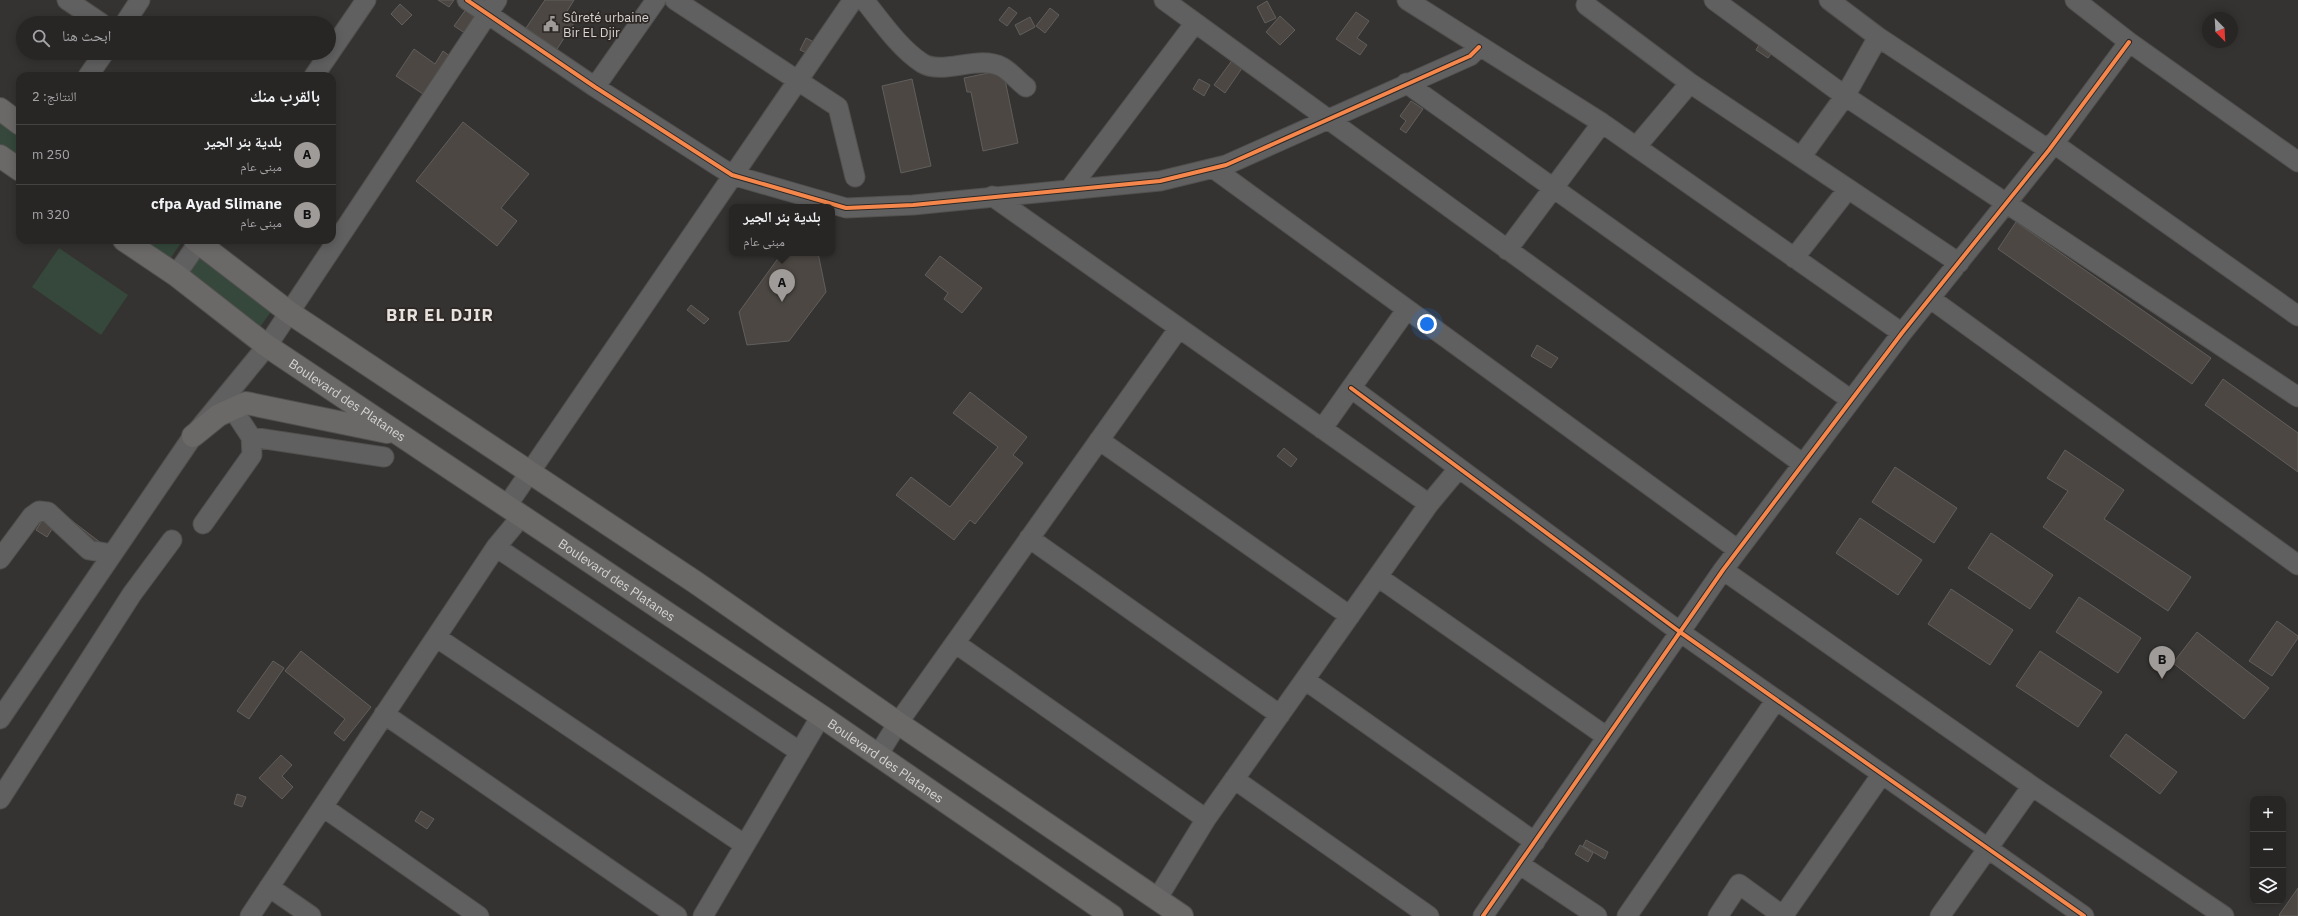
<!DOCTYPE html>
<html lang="ar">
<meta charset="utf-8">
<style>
:root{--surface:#282625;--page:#302e2d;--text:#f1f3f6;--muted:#a5a5a7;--line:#444342;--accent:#9e9b99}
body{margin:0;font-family:"IBM Plex Sans","Noto Naskh Arabic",sans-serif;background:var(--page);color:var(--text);direction:rtl}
.controls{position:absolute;right:12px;bottom:12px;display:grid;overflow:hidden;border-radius:8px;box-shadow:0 2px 10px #0003}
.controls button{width:36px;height:36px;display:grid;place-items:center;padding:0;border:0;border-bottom:1px solid var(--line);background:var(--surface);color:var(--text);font:20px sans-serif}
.compass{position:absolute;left:2202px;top:12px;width:36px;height:36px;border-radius:50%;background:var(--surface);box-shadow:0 2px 10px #0003;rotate:156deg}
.you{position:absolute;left:1427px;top:324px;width:14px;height:14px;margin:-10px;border:3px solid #fff;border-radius:50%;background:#1a73e8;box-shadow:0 0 0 6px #1a73e833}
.badge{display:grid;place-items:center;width:26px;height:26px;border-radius:50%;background:var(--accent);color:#111;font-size:13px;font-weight:700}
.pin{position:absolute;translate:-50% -33px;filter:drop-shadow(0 1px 2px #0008)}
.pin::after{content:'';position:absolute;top:21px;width:14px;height:12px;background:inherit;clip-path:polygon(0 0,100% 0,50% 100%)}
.popup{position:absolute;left:729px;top:204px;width:106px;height:52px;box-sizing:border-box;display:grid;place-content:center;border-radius:8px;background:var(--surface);filter:drop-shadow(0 1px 3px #0005);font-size:13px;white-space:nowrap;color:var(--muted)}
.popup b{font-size:15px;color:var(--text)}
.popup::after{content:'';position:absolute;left:50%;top:100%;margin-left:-8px;border:8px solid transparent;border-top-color:var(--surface)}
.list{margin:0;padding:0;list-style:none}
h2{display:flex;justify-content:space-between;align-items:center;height:52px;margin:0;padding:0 16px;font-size:17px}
h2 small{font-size:13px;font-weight:400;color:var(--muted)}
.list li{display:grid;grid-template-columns:26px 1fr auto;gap:12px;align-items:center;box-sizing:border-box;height:60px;padding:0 16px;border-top:1px solid var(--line)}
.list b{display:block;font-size:15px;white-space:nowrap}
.list p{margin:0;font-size:13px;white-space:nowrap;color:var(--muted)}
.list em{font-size:13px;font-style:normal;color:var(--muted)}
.icon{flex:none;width:22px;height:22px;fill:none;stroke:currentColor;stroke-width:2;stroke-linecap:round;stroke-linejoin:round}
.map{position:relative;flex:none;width:2298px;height:916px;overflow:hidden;direction:ltr}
.search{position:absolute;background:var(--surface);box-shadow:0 2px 10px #0003;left:16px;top:16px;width:320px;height:44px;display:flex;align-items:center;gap:10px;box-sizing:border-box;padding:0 14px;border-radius:22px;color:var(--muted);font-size:15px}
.panel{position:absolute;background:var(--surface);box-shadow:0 2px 10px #0003;left:16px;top:72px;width:320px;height:172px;border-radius:12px;direction:rtl}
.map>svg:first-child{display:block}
.green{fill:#35483b}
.building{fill:#4c4742;stroke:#605f5d}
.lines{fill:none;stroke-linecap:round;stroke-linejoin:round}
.minor-casing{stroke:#51504f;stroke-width:21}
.major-casing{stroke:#51504f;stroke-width:24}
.minor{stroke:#616060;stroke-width:19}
.major{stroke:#6a6968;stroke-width:22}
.cycleway-casing{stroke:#2d2825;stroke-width:6}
.cycleway{stroke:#f5874c;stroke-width:4}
.labels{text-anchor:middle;stroke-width:3.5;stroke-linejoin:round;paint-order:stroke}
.poi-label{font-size:13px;fill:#d6d3d1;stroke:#2d2825;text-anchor:start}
.street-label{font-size:13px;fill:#d6d3d1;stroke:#2d2825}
.district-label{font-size:17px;font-weight:bold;letter-spacing:1px;fill:#e8e2de;stroke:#2d2825}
</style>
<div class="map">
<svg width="2298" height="916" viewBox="0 0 2298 916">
<rect width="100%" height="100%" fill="#353331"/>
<path class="green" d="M0 119 20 132V161L0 147Z
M134 240H176L181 243 167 263Z
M59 248 128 295 101 335 32 287Z
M201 256 275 306 260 327 187 277Z"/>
<path class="building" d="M438 0H454L449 7Z
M545 0H574L566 13 576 20 557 49 526 28Z
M1267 1 1276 18 1265 23 1257 7Z
M400 4 412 15 402 25 391 14Z
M1009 7 1017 13 1007 26 999 20Z
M467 8 481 17 468 35 454 26Z
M1050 8 1059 15 1045 33 1036 26Z
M1356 12 1369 21 1357 38 1367 45 1360 55 1336 39Z
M1280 16 1295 30 1280 45 1266 32Z
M1030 17 1035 27 1020 35 1015 25Z
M806 38 828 49 823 60 800 50Z
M1760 43 1773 51 1768 58 1756 50Z
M414 49 435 64 443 51 455 60 429 98 396 76Z
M1239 51 1249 58 1225 93 1214 85Z
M1003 70 1018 143 983 151 971 92H967L964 78Z
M912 79 931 166 901 173 882 86Z
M1199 79 1210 85 1204 96 1193 89Z
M1411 101 1423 109 1406 133 1400 129 1406 121 1400 116Z
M463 122 529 174 501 208 517 221 497 246 416 181Z
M2016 222 2211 358 2192 384 1998 249Z
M782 253H818L826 292 789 341 747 345 739 312Z
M940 256 982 288 962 313 944 299 948 293 925 275Z
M691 305 709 319 704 324 687 310Z
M1537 345 1558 358 1551 368 1531 356Z
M2223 379 2298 433V472L2205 405Z
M970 392 1027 437 1013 455 1023 463 975 524 970 520 954 540 896 495 911 477 950 507 998 447 953 413Z
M1284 448 1297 459 1291 467 1277 456Z
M2065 450 2124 490 2104 519 2191 577 2168 611 2043 527 2068 491 2047 478Z
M1895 467 1957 508 1934 543 1872 502Z
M1860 518 1922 560 1898 595 1836 553Z
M43 519 54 526 47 537 36 530Z
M71 520 101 543 96 550 66 527Z
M1991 533 2053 575 2030 609 1968 568Z
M1951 589 2013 630 1990 665 1928 624Z
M2079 597 2141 638 2118 673 2056 632Z
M2277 621 2298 636V638L2272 676 2249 661Z
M2197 632 2269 688 2244 719 2173 663Z
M301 651 371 707 344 741 334 733 345 719 285 671Z
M2040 651 2102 692 2078 727 2016 686Z
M273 661 284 668 249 719 237 711Z
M2126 734 2177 772 2160 794 2110 756Z
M281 755 292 765 282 776 293 787 282 799 259 778Z
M237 794 246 797 242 807 234 804Z
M421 811 434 819 427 829 415 821Z
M1586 840 1608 852 1605 859 1583 846Z
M1580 845 1593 853 1588 862 1575 854Z
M2298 888V916H2280L2279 915Z"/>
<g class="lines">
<defs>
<path id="minor" d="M67 0 101 23
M467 0 595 87 732 175 846 208 913 205 1160 181 1226 165 1470 56 1479 47
M675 0 838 107 855 177
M864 0C881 21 899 48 922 63 943 76 978 54 1002 67 1011 72 1018 81 1026 87
M1164 0 1803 464
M1407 0 1602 123 1902 333
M1714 0 1845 96 2298 397
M1829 0 1878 37 2049 150
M2075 0 2129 42 2298 162
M1586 5 1690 83 1959 263
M125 23 140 0
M88 76 104 53
M314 76 366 0
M1406 83 1851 400
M595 87 656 0
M2053 143 2298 316
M1636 147 1690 83
M1801 157 1845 96 1878 37
M1213 168 1738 550
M1069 190 1195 23
M992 196 1429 504
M1507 250 1602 123
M1794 258 1848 189
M176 275 200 240
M1931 299 2298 565
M1351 388 1680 632 2084 916
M1322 429 1407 309
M251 437 384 457
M1099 440 1350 616
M506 507 853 0
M203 524 252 455 251 437 232 408
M1029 538 1280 715
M496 547 800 752
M0 559 32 516 39 511 48 512 89 550 112 554
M1723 570 2032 786 2224 916
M1378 577 1607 737
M436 637 745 845
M955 643 1206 819
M1305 680 1535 842
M384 714 677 916
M0 719 193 436 267 346 497 0
M878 755 898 723 1179 328
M1234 779 1429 916
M0 799 132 594 172 540
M323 807 479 916
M1519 864 1597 916
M269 887 311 916
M1157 899 1206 819 1429 504 1459 468
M250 916 496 547 521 517
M703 916 821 716
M1483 916 1723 570 1902 333 2049 150 2129 42
M1627 916 1776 700
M1718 916 1739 884 1783 916 1882 774
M1940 916 2032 786"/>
<g id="major">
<path d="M0 109 20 124"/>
<path d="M0 156 20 170"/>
<path id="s1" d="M124 240 176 275 267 346 821 716 1112 916"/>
<path d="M195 240 290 313 695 582 898 723 1182 916"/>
<path d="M193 436 219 415 246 403 387 432"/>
</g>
</defs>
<use href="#minor" class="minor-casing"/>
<use href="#major" class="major-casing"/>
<use href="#minor" class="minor"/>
<use href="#major" class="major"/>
<defs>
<path id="cycleway" d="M467 0 595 87 732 175 846 208 913 205 1160 181 1226 165 1470 56 1479 47
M1351 388 1680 632 2084 916
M1483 916 1723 570 1902 333 2049 150 2129 42"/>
</defs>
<use href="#cycleway" class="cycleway-casing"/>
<use href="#cycleway" class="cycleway"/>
</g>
<defs>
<symbol id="civic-bare" viewBox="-9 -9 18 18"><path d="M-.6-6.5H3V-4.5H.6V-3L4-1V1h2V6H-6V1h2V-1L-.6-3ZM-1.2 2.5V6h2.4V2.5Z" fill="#9e9b99" stroke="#2d2825" stroke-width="2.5" paint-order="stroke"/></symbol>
</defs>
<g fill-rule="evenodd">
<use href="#civic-bare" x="540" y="13" width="22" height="22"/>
</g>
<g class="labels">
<g class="poi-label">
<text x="563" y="22">Sûreté urbaine<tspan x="563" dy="15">Bir EL Djir</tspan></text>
</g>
<g class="street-label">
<text dy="5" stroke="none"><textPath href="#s1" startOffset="275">Boulevard des Platanes</textPath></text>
<text dy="5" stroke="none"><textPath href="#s1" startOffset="599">Boulevard des Platanes</textPath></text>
<text dy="5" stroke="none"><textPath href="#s1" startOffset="923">Boulevard des Platanes</textPath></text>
</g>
<g class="district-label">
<text x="440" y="321">BIR EL DJIR</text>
</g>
</g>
</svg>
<div class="controls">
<button>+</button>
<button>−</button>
<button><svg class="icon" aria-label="layers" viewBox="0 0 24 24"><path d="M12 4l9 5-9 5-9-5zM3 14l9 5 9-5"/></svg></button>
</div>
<svg class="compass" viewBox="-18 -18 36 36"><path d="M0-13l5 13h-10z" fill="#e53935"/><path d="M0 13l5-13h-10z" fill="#a5a5a7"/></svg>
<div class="you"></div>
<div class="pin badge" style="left:782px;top:302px">A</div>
<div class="popup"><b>بلدية بئر الجير</b>مبنى عام</div>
<div class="pin badge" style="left:2162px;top:679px">B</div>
<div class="search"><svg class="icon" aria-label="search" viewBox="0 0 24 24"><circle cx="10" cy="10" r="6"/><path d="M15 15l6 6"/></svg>ابحث هنا</div>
<section class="panel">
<h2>بالقرب منك<small>النتائج: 2</small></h2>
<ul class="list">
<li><span class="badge">A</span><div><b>بلدية بئر الجير</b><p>مبنى عام</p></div><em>250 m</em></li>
<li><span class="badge">B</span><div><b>cfpa Ayad Slimane</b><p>مبنى عام</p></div><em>320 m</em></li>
</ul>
</section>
</div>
